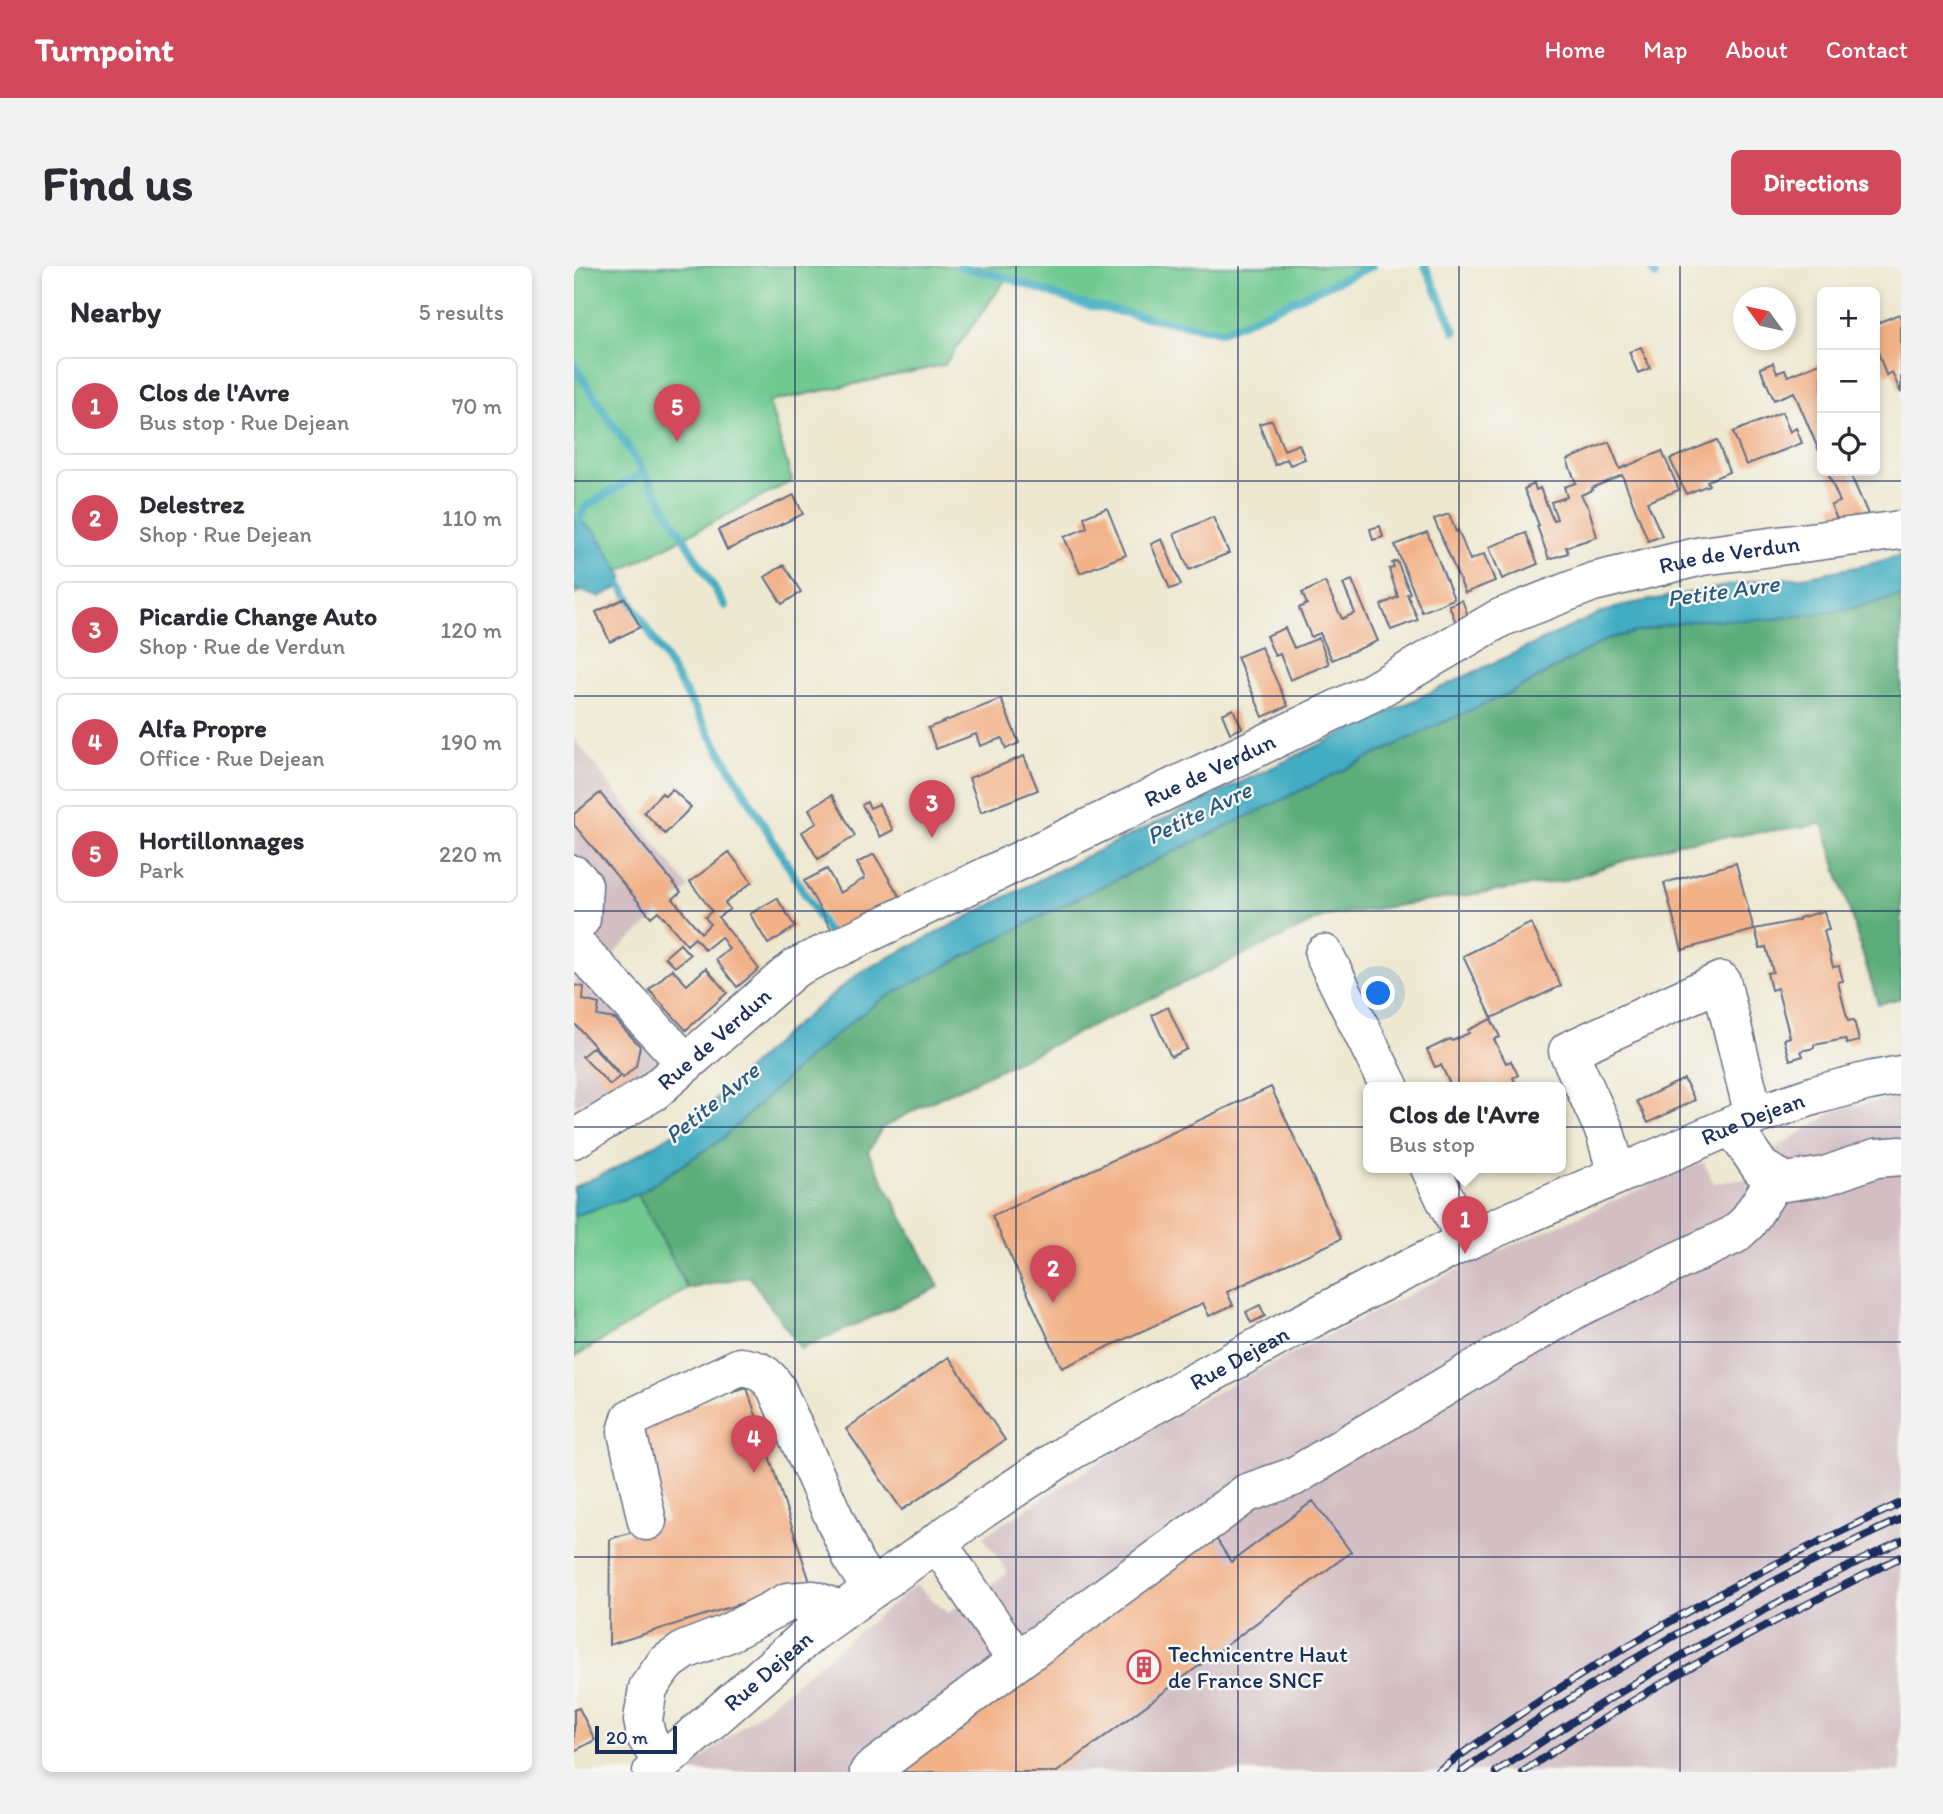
<!DOCTYPE html>
<meta charset="utf-8">
<style>
:root{--surface:#fff;--page:#f2f2f3;--text:#2b2b33;--muted:#7c7c81;--line:#e1e1e2;--accent:#d1495b}
body{margin:0;font-family:Itim,sans-serif;background:var(--page);color:var(--text)}
.controls{position:absolute;right:21px;top:21px;display:grid;overflow:hidden;border-radius:10px;box-shadow:0 4px 10px #0003}
.controls button{width:63px;height:63px;display:grid;place-items:center;padding:0;border:0;border-bottom:2px solid var(--line);background:var(--surface);color:var(--text);font:35px sans-serif}
.compass{position:absolute;left:1159px;top:21px;width:63px;height:63px;border-radius:50%;background:var(--surface);box-shadow:0 4px 10px #0003;rotate:303deg}
.scale{position:absolute;left:21px;bottom:18px;width:82px;box-sizing:border-box;padding-left:7px;border:4px solid #1b2f5e;border-top:0;font-size:19px;line-height:24px;white-space:nowrap;color:#1b2f5e;-webkit-text-stroke:5px #f6f6f2;paint-order:stroke}
.you{position:absolute;left:805px;top:728px;width:24px;height:24px;margin:-18px;border:5px solid #fff;border-radius:50%;background:#1a73e8;box-shadow:0 0 0 10px #1a73e833}
.badge{display:grid;place-items:center;width:46px;height:46px;border-radius:50%;background:var(--accent);color:#fff;font-size:23px;font-weight:700}
.pin{position:absolute;translate:-50% -58px;filter:drop-shadow(0 2px 4px #0008)}
.pin::after{content:'';position:absolute;top:37px;width:24px;height:21px;background:inherit;clip-path:polygon(0 0,100% 0,50% 100%)}
.popup{position:absolute;left:789px;top:816px;width:203px;height:91px;box-sizing:border-box;display:grid;place-content:center;border-radius:10px;background:var(--surface);filter:drop-shadow(0 2px 5px #0005);font-size:23px;white-space:nowrap;color:var(--muted)}
.popup b{font-size:26px;color:var(--text)}
.popup::after{content:'';position:absolute;left:50%;top:100%;margin-left:-14px;border:14px solid transparent;border-top-color:var(--surface)}
.list{margin:0;padding:0;list-style:none}
h2{display:flex;justify-content:space-between;align-items:center;height:91px;margin:0;padding:0 28px;font-size:30px}
h2 small{font-size:23px;font-weight:400;color:var(--muted)}
.list li{display:grid;grid-template-columns:46px 1fr auto;gap:21px;align-items:center;box-sizing:border-box;height:98px;margin:0 14px 14px;padding:0 14px;border:2px solid var(--line);border-radius:10px}
.list b{display:block;font-size:26px;white-space:nowrap}
.list p{margin:0;font-size:23px;white-space:nowrap;color:var(--muted)}
.list em{font-size:23px;font-style:normal;color:var(--muted)}
.icon{flex:none;width:38px;height:38px;fill:none;stroke:currentColor;stroke-width:2;stroke-linecap:round;stroke-linejoin:round}
.map{position:relative;flex:none;width:1327px;height:1506px;overflow:hidden;border-radius:10px}
header{display:flex;align-items:center;gap:42px;box-sizing:border-box;height:98px;padding:0 35px;background:var(--accent);color:#fff}
header strong{font-size:33px}
nav{display:flex;gap:38px;margin-inline-start:auto;font-size:24px}
.intro{display:flex;align-items:center;justify-content:space-between;box-sizing:border-box;height:168px;padding:0 42px}
h1{margin:0;font-size:49px}
.button{padding:18px 32px;border-radius:10px;background:var(--accent);color:#fff;font-size:24px;font-weight:700}
main{display:flex;gap:42px;padding:0 42px}
aside{flex:1;background:var(--surface);border-radius:10px;box-shadow:0 4px 10px #0003}
.map>svg:first-child{display:block}
.industrial{fill:#d2bec3}
.green{fill:#70c990;stroke:#467c77;stroke-width:2}
.forest{fill:#5cad7a;stroke:#3c6e6c;stroke-width:2}
.water{fill:#42adc2;stroke:#2e6e90;stroke-width:2}
.lines{fill:none;stroke-linecap:round;stroke-linejoin:round}
.stream{stroke:#42adc2;stroke-width:8}
.building{fill:#f2b187}
.minor-casing{stroke:#657086;stroke-width:41}
.minor{stroke:#fff;stroke-width:38}
.rail-casing{stroke:#1b2f5e;stroke-width:8}
.rail{stroke:#f6f6f2;stroke-width:5;stroke-dasharray:16;stroke-linecap:butt}
.grid{fill:none;stroke:#1b2f5e;stroke-width:2;stroke-opacity:0.55}
.labels{text-anchor:middle;stroke-width:5;stroke-linejoin:round;paint-order:stroke}
.street-label{font-size:23px;fill:#1b2f5e;stroke:#f6f6f2}
.poi-label{font-size:23px;fill:#1b2f5e;stroke:#f6f6f2;text-anchor:start}
.water-label{font-size:24px;font-style:italic;fill:#295b81;stroke:#f6f6f2}
</style>
<header>
<strong>Turnpoint</strong>
<nav><a>Home</a><a>Map</a><a>About</a><a>Contact</a></nav>
</header>
<div class="intro"><h1>Find us</h1><a class="button">Directions</a></div>
<main>
<aside>
<h2>Nearby<small>5 results</small></h2>
<ul class="list">
<li><span class="badge">1</span><div><b>Clos de l'Avre</b><p>Bus stop · Rue Dejean</p></div><em>70 m</em></li>
<li><span class="badge">2</span><div><b>Delestrez</b><p>Shop · Rue Dejean</p></div><em>110 m</em></li>
<li><span class="badge">3</span><div><b>Picardie Change Auto</b><p>Shop · Rue de Verdun</p></div><em>120 m</em></li>
<li><span class="badge">4</span><div><b>Alfa Propre</b><p>Office · Rue Dejean</p></div><em>190 m</em></li>
<li><span class="badge">5</span><div><b>Hortillonnages</b><p>Park</p></div><em>220 m</em></li>
</ul>
</aside>
<div class="map">
<svg width="1327" height="1506" viewBox="0 0 1327 1506">
<rect width="100%" height="100%" fill="#f6f6f2"/>
<filter id="ink" filterUnits="userSpaceOnUse"><feTurbulence type="fractalNoise" baseFrequency=".0143" numOctaves="2"/><feDisplacementMap in="SourceGraphic" scale="14" xChannelSelector="R" yChannelSelector="G"/><feConvolveMatrix kernelMatrix="1 2 1 2 8 2 1 2 1" color-interpolation-filters="sRGB"/></filter>
<filter id="wash" filterUnits="userSpaceOnUse"><feTurbulence type="fractalNoise" baseFrequency=".00686" numOctaves="4" result="noise"/><feDisplacementMap in="SourceGraphic" scale="28" xChannelSelector="R" yChannelSelector="G"/><feGaussianBlur stdDeviation="1.57" result="paint"/><feColorMatrix in="noise" values="0 0 0 0 0 0 0 0 0 0 0 0 0 0 0 0 0 1.4 0 .05"/><feComposite in="paint" operator="in"/></filter>
<g filter="url(#wash)">
<rect width="100%" height="100%" fill="#eee8d0"/>
<path class="industrial" d="M0 472 115 622 37 690 113 774 62 814 0 839Z
M1327 831V1506H112L342 1319 374 1347 434 1307 409 1270 611 1142 891 1000 1129 896 1140 917 1173 913 1195 886 1265 843Z"/>
<path class="green" d="M0 0H798L647 66 507 38 433 12 370 99 195 136 218 215 0 329Z
M64 928 114 1023 0 1091V950Z"/>
<path class="forest" d="M1327 330V732L1304 738 1249 558 1104 577 989 615 752 650 348 840 308 862 294 886 365 1021 227 1083 175 1010 114 1023 64 928 148 873 233 793 281 753 310 732 495 636 861 460 940 425 1033 373 1091 359 1125 354H1191L1265 345Z"/>
<path class="water" d="M5 254 21 265 49 310 48 320 25 331 0 322V255Z
M1327 289V330L1265 345 1191 354H1125L1091 359 1033 373 940 425 861 460 495 636 310 732 281 753 233 793 148 873 64 928 0 950V921L40 903 118 856 214 765 285 707 490 601 789 458 1024 348 1050 339 1184 314 1229 311 1292 299Z"/>
<g class="lines">
<path class="stream" d="M386 0 433 12 507 38 647 66 798 0
M851 0 881 65
M1077 0 1081 10
M0 99 70 206 151 340
M5 254 11 241 70 206
M48 320 254 667"/>
</g>
<g id="blocks">
<path class="building" d="M1325 48 1327 52V127L1318 106 1312 109 1301 77 1303 75 1301 68V58Z
M1067 81 1076 102 1064 107 1055 86Z
M1248 96V137L1247 138 1248 192 1220 126 1200 134 1186 102 1199 97 1203 107 1211 104 1214 110Z
M1208 146 1216 166 1222 162 1228 177 1172 199 1159 166Z
M698 154 710 184 725 178 731 193 716 199 713 193 701 199 685 158Z
M1143 174 1155 206 1133 215 1135 219 1112 228 1096 193Z
M1035 176 1046 203 1088 185 1105 224 1073 236 1088 270 1074 275 1048 209 1018 222 1019 224 1007 229 1015 243 1023 271 992 281 994 287 975 293 963 260 965 259 950 223 960 218 962 224 966 222 979 254 983 253 977 236 993 231 990 221 1002 217 993 194Z
M1253 205H1275L1294 248 1264 256 1257 239 1266 236Z
M220 229 229 248 153 284 144 264Z
M533 242 552 289 506 307 490 271 513 262 510 251Z
M875 248 882 266 884 264 896 294 910 288 921 315 891 327 860 253Z
M639 251 655 287 615 304 600 268Z
M806 260 809 271 799 274 796 263Z
M853 266 880 333 848 346 821 279Z
M952 267 964 298 928 313 915 281Z
M588 273 607 319 596 323 577 278Z
M823 295 836 327 833 328 844 354 817 364 807 339 824 331 815 303 820 301 818 297Z
M210 299 227 326 208 338 191 311Z
M778 314 804 375 758 394 746 367 737 371 725 342 733 338 728 327 751 316 768 353 781 347 769 318Z
M51 332 66 361 36 376 22 346Z
M888 334 896 355 884 362 875 339Z
M711 362 720 382 745 372 755 398 716 414 706 388 701 390 692 370Z
M687 381 714 440 689 451 663 391Z
M427 433 445 477 432 483 428 472 406 480 402 468 362 483 354 462Z
M659 443 668 462 656 467 648 448Z
M450 490 464 524 407 546 395 512Z
M98 523 117 541 91 568 70 546 88 527 91 530Z
M26 527 107 626 99 633 127 667 136 658 131 651 138 645 116 616 155 586 178 616 151 637 156 643 144 651 185 703 163 721 142 694 155 683 147 671 131 684 121 672 113 679 84 645 77 651 0 559V548Z
M258 529 281 570 244 593 228 566 243 557 235 543Z
M293 536 296 542 305 538 319 564 306 571 288 539Z
M300 588 326 631 260 668 230 615 253 603 266 627 291 612 283 597Z
M1162 597 1180 664 1108 684 1090 617Z
M203 632 221 661 194 678 176 648Z
M1250 645 1255 664 1250 665 1259 701 1265 700 1269 715 1264 716 1274 755 1280 754 1285 775 1273 778 1271 773 1240 779V782L1227 785 1229 790 1216 794 1210 773 1216 771 1203 722 1197 724 1193 707 1199 706 1192 681 1186 682 1181 663 1225 654V652Z
M957 657 987 720 918 752 889 690Z
M106 678 116 689 101 701 91 691Z
M132 702 153 727 112 764 75 724 98 703 113 719Z
M0 719 10 721 9 734 25 738 23 750 41 753 66 780 62 800 49 812 0 757Z
M594 741 613 783 597 791 578 749Z
M917 753 926 771 920 773 932 797 937 795 944 809 939 812 944 822H878L867 799 861 801 853 784 876 773 878 775 895 767 894 764Z
M19 781 46 810 36 819 8 790Z
M1110 813 1121 834 1074 857 1063 835Z
M697 821 767 973 653 1026 659 1039 635 1050 629 1037 488 1102 418 950Z
M686 1039 691 1050 677 1057 672 1046Z
M375 1091 431 1174 328 1244 272 1163Z
M173 1122 236 1316 35 1379 36 1273 93 1255 61 1157Z
M739 1235 777 1286 483 1506H322L640 1269 657 1296Z
M5 1442 21 1474 0 1485V1444Z"/>
</g>
</g>
<g filter="url(#ink)">
<use href="#blocks" fill-opacity="0" stroke="#657086" stroke-width="2"/>
<g class="lines">
<defs>
<g id="minor">
<path d="M0 609 9 619 7 653 0 659"/>
<path d="M0 677 112 797"/>
<path d="M750 688 816 822"/>
<path d="M1158 860 1187 902 1211 916 1251 910 1302 892 1327 890"/>
<path id="s1" d="M0 873 79 826 221 702 797 427 926 352 1019 316 1128 290 1327 264"/>
<path d="M856 902 892 975"/>
<path d="M1043 908 1031 866 994 785 1147 715 1180 850"/>
<path d="M73 1255 53 1166 57 1152 166 1101C184 1103 192 1107 202 1122L280 1296 298 1323"/>
<path d="M363 1276 443 1395"/>
<path d="M88 1497 72 1470 69 1454 74 1422 91 1398 111 1384 152 1368 214 1336 239 1334 268 1345"/>
<path id="s2" d="M78 1506 236 1368 409 1243 500 1183 712 1066 800 1020 896 973 1180 850 1241 829 1295 815 1327 809"/>
<path d="M295 1506 443 1395 673 1227 719 1211 1005 1041 1160 969 1173 957 1203 911"/>
</g>
</defs>
<use href="#minor" class="minor-casing"/>
<use href="#minor" class="minor"/>
<defs>
<path id="rail" d="M863 1506C1008 1400 1164 1312 1327 1237
M887 1506C1025 1408 1173 1324 1327 1253
M922 1506C1051 1418 1186 1342 1327 1275
M949 1506C1068 1423 1197 1355 1327 1291"/>
</defs>
<use href="#rail" class="rail-casing"/>
<use href="#rail" class="rail"/>
</g>
</g>
<path class="grid" d="M221 0V1506M442 0V1506M664 0V1506M885 0V1506M1106 0V1506M0 215H1327M0 430H1327M0 645H1327M0 861H1327M0 1076H1327M0 1291H1327"/>
<defs>
<symbol id="building-ring" viewBox="-11 -11 22 22"><circle r="9.5" fill="#f6f6f2" stroke="#d1495b" stroke-width="1.5"/><path d="M-4-6H4V6H1V3H-1V6H-4ZM-2.5-4.3h1.7v1.8h-1.7ZM.8-4.3h1.7v1.8H.8ZM-2.5-1h1.7V.8h-1.7ZM.8-1h1.7V.8H.8Z" fill="#d1495b"/></symbol>
</defs>
<g fill-rule="evenodd">
<use href="#building-ring" x="551" y="1382" width="38" height="38"/>
</g>
<g class="labels">
<g class="street-label">
<text dy="8" stroke="none"><textPath href="#s1" startOffset="1307">Rue de Verdun</textPath></text>
<text dy="8" stroke="none"><textPath href="#s1" startOffset="740">Rue de Verdun</textPath></text>
<text dy="8" stroke="none"><textPath href="#s1" startOffset="173">Rue de Verdun</textPath></text>
<text dy="8" stroke="none"><textPath href="#s2" startOffset="1288">Rue Dejean</textPath></text>
<text dy="8" stroke="none"><textPath href="#s2" startOffset="721">Rue Dejean</textPath></text>
<text dy="8" stroke="none"><textPath href="#s2" startOffset="154">Rue Dejean</textPath></text>
</g>
<g class="poi-label">
<text x="594" y="1396">Technicentre Haut<tspan x="594" dy="26">de France SNCF</tspan></text>
</g>
<g class="water-label">
<text transform="translate(1149 325) rotate(-8)" y="8">Petite Avre</text>
<text transform="translate(625 547) rotate(-26)" y="8">Petite Avre</text>
<text transform="translate(138 837) rotate(-39)" y="8">Petite Avre</text>
</g>
</g>
</svg>
<div class="controls">
<button>+</button>
<button>−</button>
<button><svg class="icon" aria-label="locate" viewBox="0 0 24 24"><circle cx="12" cy="12" r="6"/><path d="M12 2v4M12 18v4M2 12h4M18 12h4"/></svg></button>
</div>
<svg class="compass" viewBox="-18 -18 36 36"><path d="M0-13l5 13h-10z" fill="#e53935"/><path d="M0 13l5-13h-10z" fill="#7c7c81"/></svg>
<div class="scale">20 m</div>
<div class="you"></div>
<div class="pin badge" style="left:891px;top:988px">1</div>
<div class="popup"><b>Clos de l'Avre</b>Bus stop</div>
<div class="pin badge" style="left:479px;top:1037px">2</div>
<div class="pin badge" style="left:358px;top:572px">3</div>
<div class="pin badge" style="left:180px;top:1207px">4</div>
<div class="pin badge" style="left:103px;top:176px">5</div>
</div>
</main>
